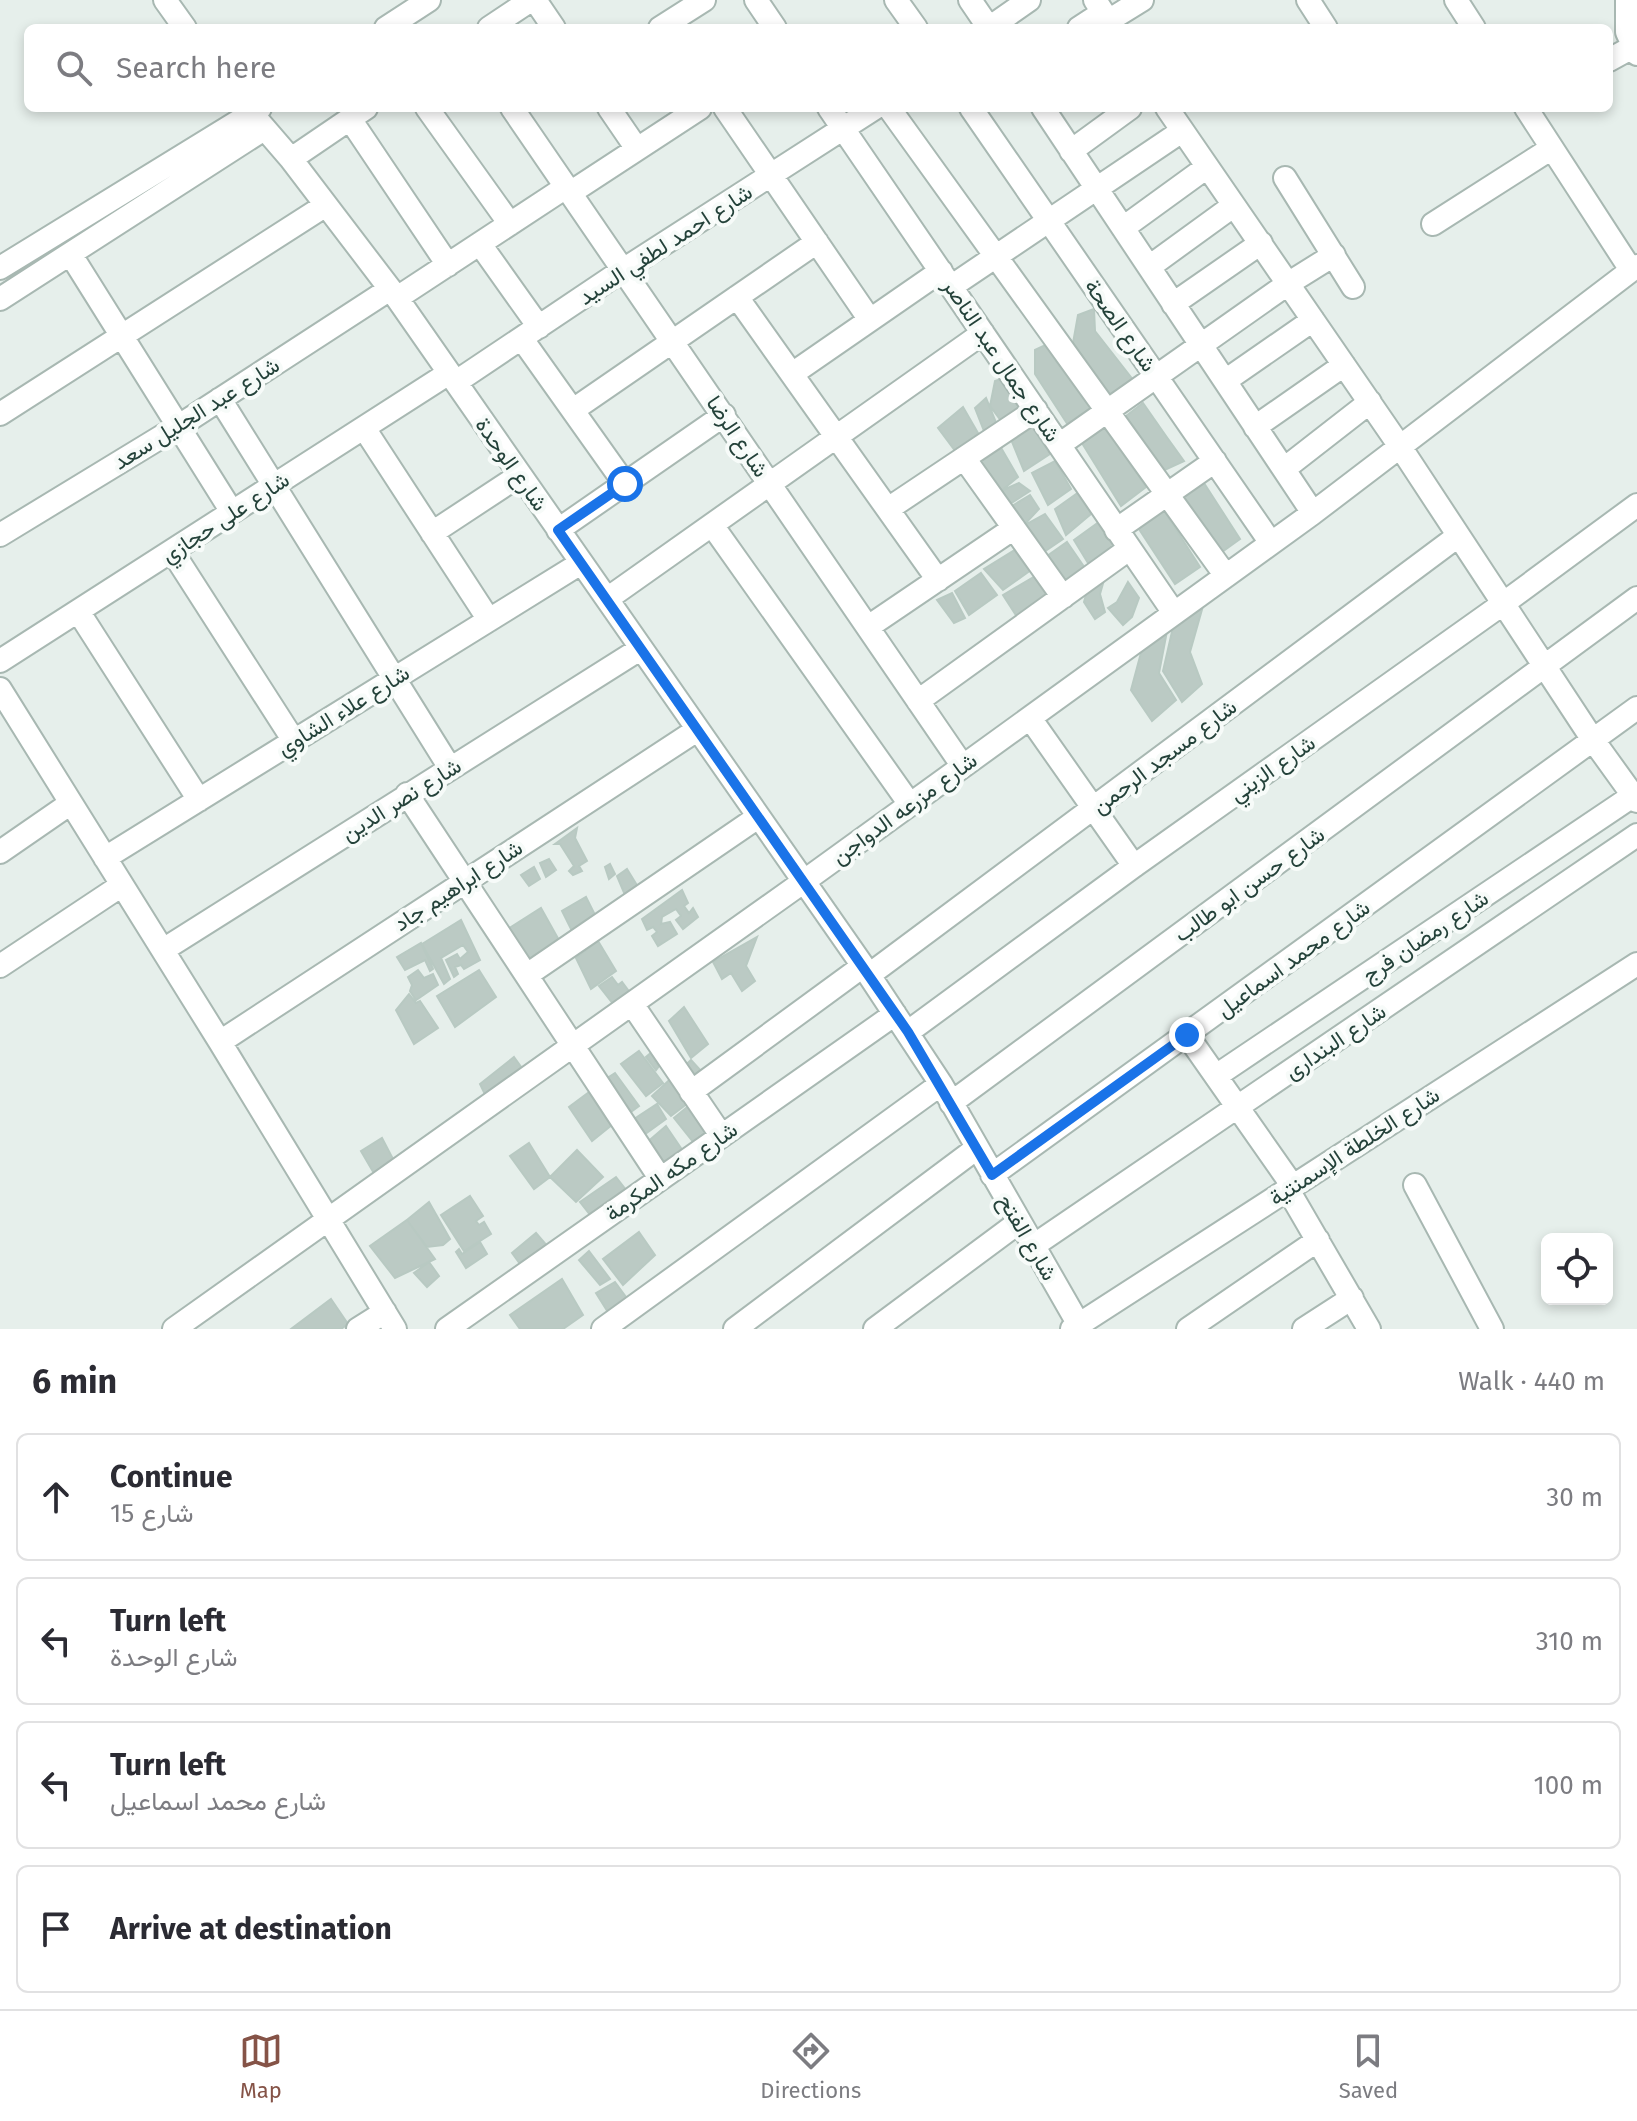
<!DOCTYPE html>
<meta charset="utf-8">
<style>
:root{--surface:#fff;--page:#f7f7f7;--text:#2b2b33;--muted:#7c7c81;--line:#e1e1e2;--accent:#855347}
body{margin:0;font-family:"Fira Sans",Vazirmatn,sans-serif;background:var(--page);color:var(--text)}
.controls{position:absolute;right:24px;bottom:24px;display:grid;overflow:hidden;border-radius:12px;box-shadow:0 4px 12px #0003}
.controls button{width:72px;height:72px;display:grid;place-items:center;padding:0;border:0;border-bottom:2px solid var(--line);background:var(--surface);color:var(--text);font:40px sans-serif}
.stop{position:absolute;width:24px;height:24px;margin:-18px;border:6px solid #1a73e8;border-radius:50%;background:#fff}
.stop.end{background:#1a73e8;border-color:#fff;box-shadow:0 2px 8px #0008}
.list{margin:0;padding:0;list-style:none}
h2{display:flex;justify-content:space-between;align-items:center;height:104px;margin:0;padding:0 32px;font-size:34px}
h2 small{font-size:26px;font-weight:400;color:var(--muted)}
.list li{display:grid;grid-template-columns:52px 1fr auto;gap:24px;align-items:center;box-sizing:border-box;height:128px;margin:0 16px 16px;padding:0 16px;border:2px solid var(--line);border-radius:12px}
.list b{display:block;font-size:30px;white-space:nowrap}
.list p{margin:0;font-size:26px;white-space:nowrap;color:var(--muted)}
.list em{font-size:26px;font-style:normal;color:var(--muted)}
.icon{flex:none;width:44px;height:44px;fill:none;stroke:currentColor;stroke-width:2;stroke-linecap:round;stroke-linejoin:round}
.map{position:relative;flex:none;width:1637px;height:1329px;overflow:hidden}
.search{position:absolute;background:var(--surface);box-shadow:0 4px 12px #0003;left:24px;right:24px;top:24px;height:88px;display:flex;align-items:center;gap:20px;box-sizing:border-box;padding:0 28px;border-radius:12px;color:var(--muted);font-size:30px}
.sheet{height:680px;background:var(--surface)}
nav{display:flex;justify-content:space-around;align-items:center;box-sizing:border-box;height:112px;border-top:2px solid var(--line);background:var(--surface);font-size:22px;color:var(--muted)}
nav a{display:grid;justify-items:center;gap:4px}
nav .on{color:var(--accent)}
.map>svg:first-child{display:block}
.building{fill:#bbcac4;stroke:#b8c9c2;stroke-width:2}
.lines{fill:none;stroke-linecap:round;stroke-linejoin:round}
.minor-casing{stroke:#a8b8b2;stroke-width:26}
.minor{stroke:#fff;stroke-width:22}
.route{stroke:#1a73e8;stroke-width:10}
.labels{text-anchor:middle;stroke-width:8;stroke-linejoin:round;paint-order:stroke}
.street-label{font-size:22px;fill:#24423a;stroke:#f7fbf9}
</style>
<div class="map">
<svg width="1637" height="1329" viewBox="0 0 1637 1329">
<rect width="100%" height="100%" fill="#e6efeb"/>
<path class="building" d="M1094 309 1095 331 1134 381 1109 401 1073 343 1078 315Z
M1050 343 1056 361 1094 412 1068 425 1035 374V350Z
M1007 377 1023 402 1002 422 990 406 995 381Z
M986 398 997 425 984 431 975 408Z
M1143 403 1166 436 1184 461 1158 473 1121 420Z
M963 407 978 433 956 452 938 428Z
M1031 425 1050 454 1024 471 1010 437Z
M1106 427 1146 487 1121 506 1082 443Z
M1000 446 1018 477 1001 491 978 460Z
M1055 461 1071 489 1048 505 1032 473Z
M1202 480 1240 539 1219 554 1176 496Z
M1019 483 1030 491 1010 504 1001 491Z
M1079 492 1091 514 1066 535 1055 509Z
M1030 495 1039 509 1023 526 1007 509Z
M1163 509 1200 567 1175 584 1137 526Z
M1045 514 1063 539 1044 552 1023 526Z
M1099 522 1115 546 1091 568 1074 540Z
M1067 542 1087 571 1065 587 1047 556Z
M1018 548 1031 570 1003 590 984 569Z
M981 573 997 595 969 615 955 591Z
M1106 573 1100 594 1105 612 1095 619 1084 602 1089 584Z
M1037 575 1053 596 1019 620 1003 595Z
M1128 582 1139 598 1132 617 1123 625 1108 608 1117 602Z
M952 593 965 618 954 623 937 600Z
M1203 606 1190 652 1202 684 1182 702 1163 671 1174 623Z
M1167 631 1159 673 1176 700 1152 721 1131 690 1142 649Z
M577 828 575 838 587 861 579 866 582 871 573 875 569 871 574 866 560 844H555Z
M549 859 556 870 546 877 540 863Z
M610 864 615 874 609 879 605 867Z
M534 867 540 879 529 886 521 875Z
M627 869 638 887 625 895 617 876Z
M682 890 688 903 684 906 689 913 693 908 698 917 683 929 676 920 681 916 676 909 662 917 661 924 670 922 677 934 658 946 652 936 657 932 653 927 647 930 642 919Z
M586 897 597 919 574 935 562 911Z
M541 908 560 942 526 968 503 932Z
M461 920 480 960 464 969 461 965 455 967 458 974 454 977 446 960 457 954 460 959 468 952 463 945 441 958 450 979 444 984 422 944Z
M757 937 746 966 755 981 742 991 731 973 722 979 713 962Z
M598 941 616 971 591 989 576 958Z
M421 943 433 969 430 971 425 960 405 970 397 957Z
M418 970 424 978 433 974 438 985 416 1000 410 991 412 985 408 977Z
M479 970 496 997 455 1027 437 996Z
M612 977 618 985 622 982 634 998 618 1010 599 986Z
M409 994 416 1003 420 1001 438 1028 414 1044 396 1010Z
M684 1007 708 1044 691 1058 669 1021Z
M639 1051 663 1083 646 1096 621 1064Z
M653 1051 658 1061 655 1062 659 1066 656 1070 646 1057Z
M514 1057 535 1086 495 1115 480 1084Z
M691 1060 713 1084 671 1116 652 1096Z
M615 1073 639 1106 624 1117 601 1082Z
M596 1087 618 1120 592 1141 569 1107Z
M657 1104 666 1119 641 1137 631 1121Z
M691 1104 710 1129 694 1143 674 1118Z
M666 1126 683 1151 661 1169 644 1145Z
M382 1138 394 1161 375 1175 361 1151Z
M529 1143 550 1177 534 1189 510 1156Z
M577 1150 603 1177 576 1202 550 1177Z
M616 1177 630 1195 595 1221 580 1202Z
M470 1196 483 1216 476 1221 479 1225 484 1222 491 1234 464 1251 441 1215Z
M429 1202 450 1239 443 1245 427 1247 407 1220Z
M407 1220 435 1259 395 1278 370 1246Z
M639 1232 655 1255 623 1285 603 1259Z
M536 1233 548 1247 523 1268 512 1253Z
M480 1242 487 1254 466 1268 456 1252 459 1249 462 1254Z
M589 1251 610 1279 600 1285 579 1260Z
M429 1262 439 1276 427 1287 414 1273Z
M562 1279 583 1315 563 1329H520L510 1315Z
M615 1282 629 1301 611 1317 596 1293Z
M331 1299 348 1324 341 1329H291Z"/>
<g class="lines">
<defs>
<path id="minor" d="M165 0 185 28
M535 0 554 28
M756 0 775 28
M896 0 916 28
M970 0 989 28
M1095 0 1113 28
M1308 0 1326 28
M1456 0 1474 28
M1627 0V32L1637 54
M1108 21 1142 0
M386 28 429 0
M489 28 531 0
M660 28 704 0
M989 28 1029 0
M1079 28 1102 13
M1609 60 1633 47
M247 108 291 159 397 298 863 966 941 1084 1079 1325
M427 108 510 224
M512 108 962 765
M609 108 637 149
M725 108 870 320
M829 108 1174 613
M889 108 1226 576
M971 108 1271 543
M1043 108 1313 513
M1167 108 1401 448 1593 740 1637 801
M1526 108 1631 270
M350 119 448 265
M1071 151 1130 108
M291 159 366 108
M1285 178 1353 287
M570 193 700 108
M1433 224 1552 148
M1123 228 1207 167
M480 244 539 327
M71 255 232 512
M1149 267 1233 206
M0 268 260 108
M952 286 1182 131
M737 297 938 580
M397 298 566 187
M0 299 264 129
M1173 304 1261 243
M522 339 625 484
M792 374 941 271
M1225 381 1313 320
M456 382 623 270 875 108
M220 399 450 768
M573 410 817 242
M0 414 326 205
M1255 427 1344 365
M364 428 489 620
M1059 445 1289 283 1334 255
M964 458 1063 597
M1284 469 1370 402
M888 509 1036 410
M712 525 909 803
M558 530 724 415
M1116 530 1215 461
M432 533 520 475
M0 535 179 426 390 289
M172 551 294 741
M607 599 983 333
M78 611 199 800
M868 627 1014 528
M0 661 449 373
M0 689 220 1042 395 1329
M918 701 1129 549
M1030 718 1134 866
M407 794 660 1178
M0 852 71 803
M105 858 581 563
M163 950 640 649
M0 966 122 885
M527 975 758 817
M869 975 1458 536
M632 1004 721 1135
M908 1032 1134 866 1504 603 1637 505
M1187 1035 1292 1185
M220 1042 697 730
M1216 1076 1637 793
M691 1092 863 966
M951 1103 1637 598
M992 1175 1637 708
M1415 1185 1492 1329
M1287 1188 1369 1329
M1033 1246 1637 835
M174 1329 803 882 1313 513 1637 266
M358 1329 385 1312
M447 1329 895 1014
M603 1329 941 1084
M735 1329 977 1148
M875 1329 1019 1222
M1072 1329 1637 964
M1188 1329 1318 1240
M1304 1329 1352 1298"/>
</defs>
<use href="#minor" class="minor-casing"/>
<use href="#minor" class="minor"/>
</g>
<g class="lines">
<path class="route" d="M625 484 558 530 908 1032 992 1175 1187 1035"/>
</g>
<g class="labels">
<g class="street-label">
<text transform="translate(665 244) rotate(-33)" y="8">شارع احمد لطفي السيد</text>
<text transform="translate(1121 325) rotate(55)" y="8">شارع الصحة</text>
<text transform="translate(1002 360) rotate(56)" y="8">شارع جمال عبد الناصر</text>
<text transform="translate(196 413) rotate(-32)" y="8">شارع عبد الجليل سعد</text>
<text transform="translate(738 436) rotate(56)" y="8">شارع الرضا</text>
<text transform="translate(512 464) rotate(55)" y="8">شارع الوحدة</text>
<text transform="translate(225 517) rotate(-33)" y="8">شارع على حجازي</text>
<text transform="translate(343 710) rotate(-32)" y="8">شارع علاء الشاوي</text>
<text transform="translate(1164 756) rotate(-37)" y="8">شارع مسجد الرحمن</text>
<text transform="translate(1272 768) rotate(-35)" y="8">شارع الزيني</text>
<text transform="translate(401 799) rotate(-32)" y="8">شارع نصر الدين</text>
<text transform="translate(904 808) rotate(-36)" y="8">شارع مزرعه الدواجن</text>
<text transform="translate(1249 884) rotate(-36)" y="8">شارع حسن ابو طالب</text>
<text transform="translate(458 885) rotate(-33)" y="8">شارع ابراهيم جاد</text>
<text transform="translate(1425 936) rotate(-34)" y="8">شارع رمضان فرج</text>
<text transform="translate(1293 958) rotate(-36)" y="8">شارع محمد اسماعيل</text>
<text transform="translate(1335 1041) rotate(-34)" y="8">شارع البندارى</text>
<text transform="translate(1354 1146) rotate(-33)" y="8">شارع الخلطة الإسمنتية</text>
<text transform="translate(671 1171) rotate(-35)" y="8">شارع مكه المكرمة</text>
<text transform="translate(1028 1237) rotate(60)" y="8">شارع الفتح</text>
</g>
</g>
</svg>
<div class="controls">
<button><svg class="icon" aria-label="locate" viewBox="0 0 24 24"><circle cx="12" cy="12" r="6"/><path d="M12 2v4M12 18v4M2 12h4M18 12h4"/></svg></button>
</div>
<div class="stop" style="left:625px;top:484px"></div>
<div class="stop end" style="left:1187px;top:1035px"></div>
<div class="search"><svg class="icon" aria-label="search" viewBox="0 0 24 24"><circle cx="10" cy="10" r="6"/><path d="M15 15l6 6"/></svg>Search here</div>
</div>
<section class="sheet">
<h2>6 min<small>Walk · 440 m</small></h2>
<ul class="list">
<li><svg class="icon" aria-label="ahead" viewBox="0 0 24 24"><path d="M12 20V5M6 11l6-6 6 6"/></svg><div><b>Continue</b><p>شارع 15</p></div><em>30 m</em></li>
<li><svg class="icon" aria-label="left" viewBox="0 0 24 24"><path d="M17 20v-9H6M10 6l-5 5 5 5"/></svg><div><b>Turn left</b><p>شارع الوحدة</p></div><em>310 m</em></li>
<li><svg class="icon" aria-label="left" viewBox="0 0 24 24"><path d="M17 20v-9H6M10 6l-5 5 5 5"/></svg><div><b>Turn left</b><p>شارع محمد اسماعيل</p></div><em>100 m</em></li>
<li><svg class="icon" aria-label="arrive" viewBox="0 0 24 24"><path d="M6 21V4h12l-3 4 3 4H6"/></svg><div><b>Arrive at destination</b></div></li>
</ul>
</section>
<nav>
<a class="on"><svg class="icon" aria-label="map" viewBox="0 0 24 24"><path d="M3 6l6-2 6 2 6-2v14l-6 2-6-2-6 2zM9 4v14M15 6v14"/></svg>Map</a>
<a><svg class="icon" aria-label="directions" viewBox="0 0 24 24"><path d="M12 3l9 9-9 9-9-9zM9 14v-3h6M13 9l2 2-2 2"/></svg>Directions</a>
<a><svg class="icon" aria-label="saved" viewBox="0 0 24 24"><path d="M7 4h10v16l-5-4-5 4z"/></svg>Saved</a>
</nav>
